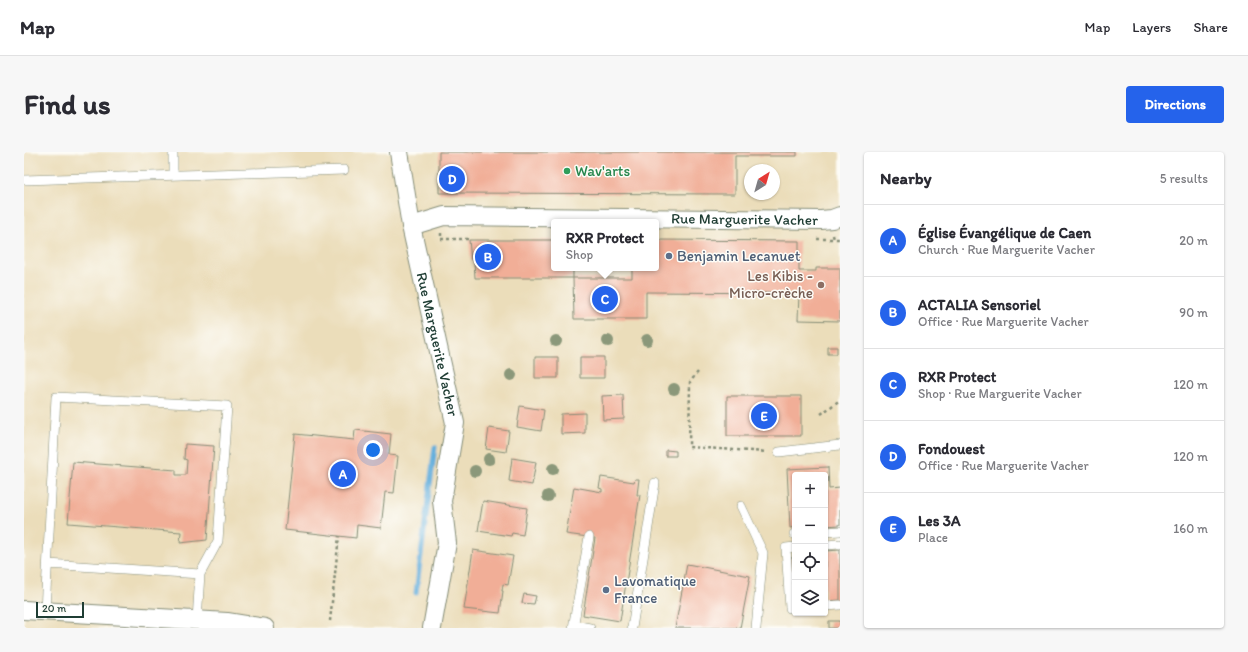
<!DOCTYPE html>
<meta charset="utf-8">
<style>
:root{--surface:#fff;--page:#f7f7f7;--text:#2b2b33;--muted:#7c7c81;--line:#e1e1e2;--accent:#2563eb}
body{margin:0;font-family:Itim,sans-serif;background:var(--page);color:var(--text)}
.controls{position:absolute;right:12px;bottom:12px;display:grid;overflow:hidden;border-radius:4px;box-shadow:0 1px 3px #0004}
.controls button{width:36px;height:36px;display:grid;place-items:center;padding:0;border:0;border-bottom:1px solid var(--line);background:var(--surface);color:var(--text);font:20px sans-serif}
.compass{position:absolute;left:720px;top:12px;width:36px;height:36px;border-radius:50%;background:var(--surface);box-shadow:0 1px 3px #0004;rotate:37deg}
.scale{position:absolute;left:12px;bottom:10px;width:48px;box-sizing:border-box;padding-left:4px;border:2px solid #1f3d34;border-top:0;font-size:11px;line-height:14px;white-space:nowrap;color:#1f3d34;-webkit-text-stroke:3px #fdfcf7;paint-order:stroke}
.you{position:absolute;left:349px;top:298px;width:14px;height:14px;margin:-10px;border:3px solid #fff;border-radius:50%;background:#1a73e8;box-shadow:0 0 0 6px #1a73e833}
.badge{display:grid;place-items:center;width:26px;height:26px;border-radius:50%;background:var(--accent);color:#fff;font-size:13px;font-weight:700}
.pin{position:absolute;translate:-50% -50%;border:2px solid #fff;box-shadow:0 1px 4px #0006}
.popup{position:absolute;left:527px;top:67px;width:108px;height:52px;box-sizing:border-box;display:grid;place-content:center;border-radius:4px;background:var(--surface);filter:drop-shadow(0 1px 3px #0005);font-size:13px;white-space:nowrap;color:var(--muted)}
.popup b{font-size:15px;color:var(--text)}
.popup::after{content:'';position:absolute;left:50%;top:100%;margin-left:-8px;border:8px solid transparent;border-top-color:var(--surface)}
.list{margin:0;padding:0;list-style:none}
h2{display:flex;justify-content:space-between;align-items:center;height:52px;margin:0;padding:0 16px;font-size:17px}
h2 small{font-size:13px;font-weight:400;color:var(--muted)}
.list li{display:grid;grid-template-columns:26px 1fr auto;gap:12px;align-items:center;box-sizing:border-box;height:72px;padding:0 16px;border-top:1px solid var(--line)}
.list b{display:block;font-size:15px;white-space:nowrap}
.list p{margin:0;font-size:13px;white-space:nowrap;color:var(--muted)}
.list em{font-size:13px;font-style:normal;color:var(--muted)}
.icon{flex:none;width:22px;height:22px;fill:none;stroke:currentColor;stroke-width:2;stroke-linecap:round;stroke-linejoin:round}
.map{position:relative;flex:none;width:816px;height:476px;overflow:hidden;border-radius:4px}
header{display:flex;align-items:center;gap:24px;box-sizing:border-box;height:56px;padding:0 20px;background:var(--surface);border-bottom:1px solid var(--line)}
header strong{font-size:19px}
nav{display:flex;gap:22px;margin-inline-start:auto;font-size:14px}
.intro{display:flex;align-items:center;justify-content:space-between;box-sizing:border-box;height:96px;padding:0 24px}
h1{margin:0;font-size:28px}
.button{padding:10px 18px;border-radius:4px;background:var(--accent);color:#fff;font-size:14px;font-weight:700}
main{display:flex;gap:24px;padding:0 24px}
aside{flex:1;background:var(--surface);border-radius:4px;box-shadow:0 1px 3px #0004}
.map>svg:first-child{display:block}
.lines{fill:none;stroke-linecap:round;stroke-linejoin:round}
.stream{stroke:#64aedc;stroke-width:5}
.building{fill:#f1ae97}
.lane-casing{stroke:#858d77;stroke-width:10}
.street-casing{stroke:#858d77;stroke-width:20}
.path{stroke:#858d77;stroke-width:2.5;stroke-dasharray:3 3;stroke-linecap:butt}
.lane{stroke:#fff;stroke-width:9}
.street{stroke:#fff;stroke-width:18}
.tree{fill:#8b987a}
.leisure-dot{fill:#2e9e5b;stroke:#fdfcf7;stroke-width:1.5}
.service-dot{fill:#5c6f8a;stroke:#fdfcf7;stroke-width:1.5}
.education-dot{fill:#8d6e63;stroke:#fdfcf7;stroke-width:1.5}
.labels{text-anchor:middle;stroke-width:3;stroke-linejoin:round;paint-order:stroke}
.leisure-label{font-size:15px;fill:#27864d;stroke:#fdfcf7;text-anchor:start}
.street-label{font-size:15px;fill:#1f3d34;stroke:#fdfcf7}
.service-label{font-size:15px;fill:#4e5e75;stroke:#fdfcf7;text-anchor:start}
.education-label{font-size:15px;fill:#785e54;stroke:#fdfcf7;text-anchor:end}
</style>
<header>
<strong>Map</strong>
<nav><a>Map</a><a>Layers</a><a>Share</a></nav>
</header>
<div class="intro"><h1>Find us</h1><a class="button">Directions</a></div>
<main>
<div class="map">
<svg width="816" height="476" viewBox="0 0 816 476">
<rect width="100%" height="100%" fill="#fdfcf7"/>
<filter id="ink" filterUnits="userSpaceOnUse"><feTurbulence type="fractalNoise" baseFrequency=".025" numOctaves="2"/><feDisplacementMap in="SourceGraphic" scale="8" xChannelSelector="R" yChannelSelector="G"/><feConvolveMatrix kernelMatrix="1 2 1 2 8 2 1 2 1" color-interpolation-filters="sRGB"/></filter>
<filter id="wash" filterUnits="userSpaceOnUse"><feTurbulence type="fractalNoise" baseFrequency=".012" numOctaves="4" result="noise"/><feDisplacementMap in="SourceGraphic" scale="16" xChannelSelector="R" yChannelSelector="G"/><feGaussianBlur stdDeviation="0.9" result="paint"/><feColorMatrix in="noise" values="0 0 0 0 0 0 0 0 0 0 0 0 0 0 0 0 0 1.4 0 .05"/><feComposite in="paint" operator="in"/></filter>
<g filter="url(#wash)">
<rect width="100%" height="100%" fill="#ebddba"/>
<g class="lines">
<path class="stream" d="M392 441 411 295"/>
</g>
<g id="blocks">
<path class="building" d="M415 0H773V4H711V42L415 41Z
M445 88H530V116H549V126H451L450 109 447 108Z
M632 88 775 89V119H792V116H816V169L774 168 775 141 622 140V167H550L549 126H608V116H632Z
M804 195H813V202H804Z
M511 205H534V226H511Z
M556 205H580V226H556Z
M599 243 600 267 579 268 578 244Z
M703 244H777V284H703Z
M496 254 520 258 517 279 493 275Z
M561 261V281L537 282V262Z
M465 276 485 279 482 300 462 297Z
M331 278 367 282 365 303 374 304 370 341 361 340 357 376 333 373 332 386 261 378 271 282 330 288Z
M161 292 190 294 183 388 156 391 157 380 44 371 49 310 152 318V323H162L163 308 160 307Z
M642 298 652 299V304H642Z
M488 306 512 310 508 333 485 329Z
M804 315 805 337 816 336V373L801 374V323H771V375L766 376 763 317Z
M577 325 610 330 611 327H615L613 343H616L596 469 559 463 571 386 542 382 550 335 578 340V337L575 336Z
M459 349 503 356 499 383 488 381 487 384 454 379Z
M449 398 489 404 484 433 479 432 478 439H479L476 461 440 457Z
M816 398V448L801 449V399Z
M771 405V450H769L766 406Z
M663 412 726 424 716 476H651Z
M500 442 512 444 510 452 498 451Z
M805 469H816V476H805Z"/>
</g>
</g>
<g filter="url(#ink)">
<use href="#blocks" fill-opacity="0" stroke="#858d77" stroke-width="1"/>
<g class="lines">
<defs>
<path id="lane" d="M149 0V23
M0 28 320 18
M755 300 816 293
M717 354 739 401 732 476
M801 380 816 379
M770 382H771
M801 393 816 392
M771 395 762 396 766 456H771
M24 412 176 422
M801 454 816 453
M21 459 32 245 203 254 194 389 176 422 173 468
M550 473 566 476
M549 476 565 385
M608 476 631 331"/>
<g id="street">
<path id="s1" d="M375 0 387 74 431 271 418 349 423 391 408 476"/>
<path id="s2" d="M387 74 420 64 797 68 808 67 816 64"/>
<path d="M0 458 203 470 241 476"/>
</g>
</defs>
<use href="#lane" class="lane-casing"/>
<use href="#street" class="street-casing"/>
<path class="path" d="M417 81V87H445
M809 83 810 87H816
M793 87H810
M674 220 666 230 665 295 743 300
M797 262 816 248
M306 469 315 384"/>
<use href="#lane" class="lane"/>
<use href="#street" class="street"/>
</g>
<g class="tree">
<circle cx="623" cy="188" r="6"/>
<circle cx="532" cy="189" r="6"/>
<circle cx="584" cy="189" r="6"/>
<circle cx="487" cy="223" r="6"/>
<circle cx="650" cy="237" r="6"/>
<circle cx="465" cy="307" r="6"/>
<circle cx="529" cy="317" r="6"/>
<circle cx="451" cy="319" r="6"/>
<circle cx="524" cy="344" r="6"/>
</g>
</g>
<circle class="leisure-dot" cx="543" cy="19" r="4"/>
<g class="service-dot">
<circle cx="645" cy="104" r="4"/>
<circle cx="582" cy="438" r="4"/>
</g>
<circle class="education-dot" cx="797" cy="133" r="4"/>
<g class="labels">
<g class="leisure-label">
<text x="551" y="24">Wav'arts</text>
</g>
<g class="street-label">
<text dy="5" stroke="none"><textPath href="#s2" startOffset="335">Rue Marguerite Vacher</textPath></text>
<text dy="5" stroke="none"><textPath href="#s1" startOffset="196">Rue Marguerite Vacher</textPath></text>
</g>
<g class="service-label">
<text x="653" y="109">Benjamin Lecanuet</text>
<text x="590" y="434">Lavomatique<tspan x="590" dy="17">France</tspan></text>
</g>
<g class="education-label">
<text x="789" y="129">Les Kibis -<tspan x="789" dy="17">Micro-crèche</tspan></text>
</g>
</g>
</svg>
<div class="controls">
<button>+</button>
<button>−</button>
<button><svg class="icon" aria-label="locate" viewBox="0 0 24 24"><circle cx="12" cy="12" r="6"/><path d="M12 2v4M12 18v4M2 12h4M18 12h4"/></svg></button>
<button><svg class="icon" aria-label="layers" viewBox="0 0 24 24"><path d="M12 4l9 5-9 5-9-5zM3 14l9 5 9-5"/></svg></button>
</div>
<svg class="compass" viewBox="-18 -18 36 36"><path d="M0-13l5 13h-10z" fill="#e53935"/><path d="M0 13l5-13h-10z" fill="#7c7c81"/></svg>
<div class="scale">20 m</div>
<div class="you"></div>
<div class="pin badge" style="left:319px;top:322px">A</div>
<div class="pin badge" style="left:464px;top:105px">B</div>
<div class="pin badge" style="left:581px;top:147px">C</div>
<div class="popup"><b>RXR Protect</b>Shop</div>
<div class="pin badge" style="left:428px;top:27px">D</div>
<div class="pin badge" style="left:740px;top:264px">E</div>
</div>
<aside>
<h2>Nearby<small>5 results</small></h2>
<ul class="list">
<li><span class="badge">A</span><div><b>Église Évangélique de Caen</b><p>Church · Rue Marguerite Vacher</p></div><em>20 m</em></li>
<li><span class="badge">B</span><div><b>ACTALIA Sensoriel</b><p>Office · Rue Marguerite Vacher</p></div><em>90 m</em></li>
<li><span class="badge">C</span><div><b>RXR Protect</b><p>Shop · Rue Marguerite Vacher</p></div><em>120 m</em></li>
<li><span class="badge">D</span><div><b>Fondouest</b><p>Office · Rue Marguerite Vacher</p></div><em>120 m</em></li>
<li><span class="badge">E</span><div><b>Les 3A</b><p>Place</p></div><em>160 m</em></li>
</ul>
</aside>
</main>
